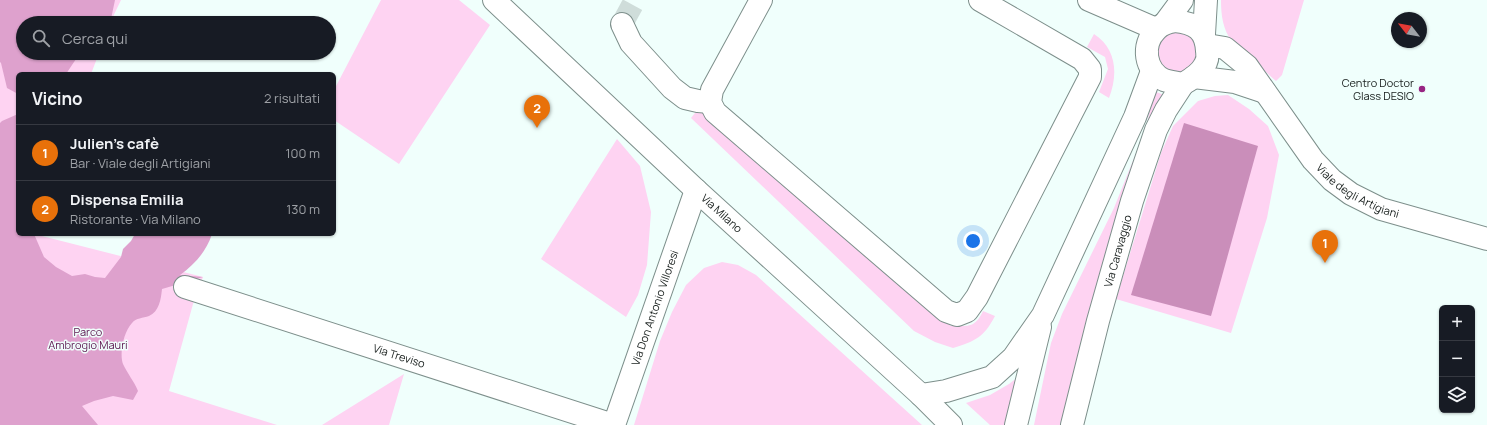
<!DOCTYPE html>
<html lang="it">
<meta charset="utf-8">
<style>
:root{--surface:#171b24;--page:#20242c;--text:#f1f3f6;--muted:#9ea1a6;--line:#363941;--accent:#2563eb}
body{margin:0;font-family:Manrope,sans-serif;background:var(--page);color:var(--text)}
.controls{position:absolute;right:12px;bottom:12px;display:grid;overflow:hidden;border-radius:6px;box-shadow:0 1px 3px #0004}
.controls button{width:36px;height:36px;display:grid;place-items:center;padding:0;border:0;border-bottom:1px solid var(--line);background:var(--surface);color:var(--text);font:20px sans-serif}
.compass{position:absolute;left:1391px;top:12px;width:36px;height:36px;border-radius:50%;background:var(--surface);box-shadow:0 1px 3px #0004;rotate:301deg}
.you{position:absolute;left:973px;top:241px;width:14px;height:14px;margin:-10px;border:3px solid #fff;border-radius:50%;background:#1a73e8;box-shadow:0 0 0 6px #1a73e833}
.badge{display:grid;place-items:center;width:26px;height:26px;border-radius:50%;background:var(--accent);color:#fff;font-size:13px;font-weight:700}
.pin{position:absolute;translate:-50% -33px;filter:drop-shadow(0 1px 2px #0008)}
.pin::after{content:'';position:absolute;top:21px;width:14px;height:12px;background:inherit;clip-path:polygon(0 0,100% 0,50% 100%)}
.list{margin:0;padding:0;list-style:none}
h2{display:flex;justify-content:space-between;align-items:center;height:52px;margin:0;padding:0 16px;font-size:17px}
h2 small{font-size:13px;font-weight:400;color:var(--muted)}
.list li{display:grid;grid-template-columns:26px 1fr auto;gap:12px;align-items:center;box-sizing:border-box;height:56px;padding:0 16px;border-top:1px solid var(--line)}
.list b{display:block;font-size:15px;white-space:nowrap}
.list p{margin:0;font-size:13px;white-space:nowrap;color:var(--muted)}
.list em{font-size:13px;font-style:normal;color:var(--muted)}
.icon{flex:none;width:22px;height:22px;fill:none;stroke:currentColor;stroke-width:2;stroke-linecap:round;stroke-linejoin:round}
.map{position:relative;flex:none;width:1487px;height:425px;overflow:hidden}
.search{position:absolute;background:var(--surface);box-shadow:0 1px 3px #0004;left:16px;top:16px;width:320px;height:44px;display:flex;align-items:center;gap:10px;box-sizing:border-box;padding:0 14px;border-radius:22px;color:var(--muted);font-size:15px}
.panel{position:absolute;background:var(--surface);box-shadow:0 1px 3px #0004;left:16px;top:72px;width:320px;height:164px;border-radius:6px}
.map>svg:first-child{display:block}
.green{fill:#fed3f2}
.forest{fill:#dea1cd}
.water{fill:#ca8eba}
.lines{fill:none;stroke-linecap:round;stroke-linejoin:round}
.minor-tunnel{stroke:#cfddda;stroke-width:22;stroke-dasharray:22 11;stroke-linecap:butt}
.minor-casing{stroke:#7d8f8b;stroke-width:24}
.major-casing{stroke:#7d8f8b;stroke-width:24}
.minor{stroke:#fff;stroke-width:22}
.major{stroke:#fff;stroke-width:22}
.poi-dot{fill:#982583;stroke:#f0fffc;stroke-width:1.5}
.labels{text-anchor:middle;stroke-width:3;stroke-linejoin:round;paint-order:stroke}
.poi-label{font-size:11px;fill:#161d1b;stroke:#f0fffc;text-anchor:end}
.street-label{font-size:11px;fill:#161d1b;stroke:#f0fffc}
.park-label{font-size:11px;fill:#5c164f;stroke:#f0fffc}
</style>
<div class="map">
<svg width="1487" height="425" viewBox="0 0 1487 425">
<rect width="100%" height="100%" fill="#f0fffc"/>
<path class="green" d="M0 0H121L110 23H23V53H99L91 74H18V234H34L203 277 193 304 169 391 277 425H0Z
M381 0H459L490 25 399 164 334 120V90Z
M1221 0H1304L1282 75 1276 81 1232 42C1223 29 1221 16 1221 0Z
M1177 29 1194 37 1198 55 1195 63 1180 74 1171 73 1156 62C1155 38 1156 38 1177 29Z
M1094 34C1117 49 1118 75 1109 98L1099 92 1108 69 1105 57 1087 47Z
M1154 91 1169 97 1065 425H1034L1051 343 1062 314 1114 208 1146 128Z
M1228 95 1249 109 1268 126 1279 155 1267 218 1231 333 1116 299 1161 153 1173 126 1198 101 1215 96Z
M699 108 951 326C969 326 975 328 983 311L995 316C984 337 976 341 953 348L935 342 914 331 691 118Z
M617 139 640 166 651 212 647 265 638 295 626 317 541 259Z
M722 262 738 265 756 275 922 425H634L660 341 672 312 686 285 704 268Z
M1023 373 1006 425H990L966 403 990 395 1009 384Z
M404 374 389 425H322Z"/>
<path class="forest" d="M0 0H115L111 19 107 23H23V53H80L66 74H18V94L7 88 1 63 0 62Z
M18 114V234H34L44 257 56 267 72 276 85 274 95 277 105 278 121 257 123 249 131 241 135 234H212C206 252 195 264 180 275L203 277 162 289C161 299 159 312 149 316 143 318 136 318 132 323 124 331 119 353 123 364 127 373 134 381 138 391L133 400 113 396 94 401 82 406 98 425H0V123L2 121Z"/>
<path class="water" d="M1184 123 1258 146 1211 316 1131 295Z"/>
<g class="lines">
<path class="minor-tunnel" d="M622 24 635 0"/>
<defs>
<g id="minor">
<path d="M761 0 712 90 710 102 715 112 946 311 957 315 967 311 977 297 1090 77V69L1082 59 980 0"/>
<path d="M1089 0 1156 29"/>
<path d="M1175 21C1195 23 1206 30 1207 51 1208 56 1207 62 1204 66 1200 74 1191 79 1183 84 1177 83 1170 82 1164 80 1145 71 1141 45 1156 30 1161 24 1168 22 1175 21Z"/>
<path d="M1165 23 1182 0"/>
<path d="M622 24 631 43 672 88 685 98 698 101 710 102"/>
<path d="M1204 34 1206 0"/>
<path id="s1" d="M1207 45 1225 48 1247 66 1313 160 1332 180 1351 194 1381 209 1487 239"/>
<path d="M1194 77 1235 82 1265 92"/>
<path id="s2" d="M185 287 613 425"/>
<path d="M921 395 946 391 992 377 1013 358 1043 315 1135 117 1152 71"/>
<path id="s3" d="M614 425 696 190"/>
<path d="M1016 425 1040 327"/>
<path id="s4" d="M1072 425 1098 321 1132 201 1156 130 1166 110 1183 84"/>
</g>
<g id="major">
<path id="s5" d="M494 0 696 190 921 395 951 425"/>
</g>
</defs>
<use href="#minor" class="minor-casing"/>
<use href="#major" class="major-casing"/>
<use href="#minor" class="minor"/>
<use href="#major" class="major"/>
</g>
<circle class="poi-dot" cx="1422" cy="89" r="4"/>
<g class="labels">
<g class="poi-label">
<text x="1414" y="87">Centro Doctor<tspan x="1414" dy="13">Glass DESIO</tspan></text>
</g>
<g class="street-label">
<text dy="4" stroke="none"><textPath href="#s1" startOffset="217">Viale degli Artigiani</textPath></text>
<text dy="4" stroke="none"><textPath href="#s5" startOffset="312">Via Milano</textPath></text>
<text dy="4" stroke="none"><textPath href="#s4" startOffset="180">Via Caravaggio</textPath></text>
<text dy="4" stroke="none"><textPath href="#s3" startOffset="124">Via Don Antonio Villoresi</textPath></text>
<text dy="4" stroke="none"><textPath href="#s2" startOffset="225">Via Treviso</textPath></text>
</g>
<g class="park-label">
<text x="88" y="336">Parco<tspan x="88" dy="13">Ambrogio Mauri</tspan></text>
</g>
</g>
</svg>
<div class="controls">
<button>+</button>
<button>−</button>
<button><svg class="icon" aria-label="layers" viewBox="0 0 24 24"><path d="M12 4l9 5-9 5-9-5zM3 14l9 5 9-5"/></svg></button>
</div>
<svg class="compass" viewBox="-18 -18 36 36"><path d="M0-13l5 13h-10z" fill="#e53935"/><path d="M0 13l5-13h-10z" fill="#9ea1a6"/></svg>
<div class="you"></div>
<div class="pin badge" style="left:1325px;top:263px;background:#e8710a">1</div>
<div class="pin badge" style="left:537px;top:128px;background:#e8710a">2</div>
<div class="search"><svg class="icon" aria-label="search" viewBox="0 0 24 24"><circle cx="10" cy="10" r="6"/><path d="M15 15l6 6"/></svg>Cerca qui</div>
<section class="panel">
<h2>Vicino<small>2 risultati</small></h2>
<ul class="list">
<li><span class="badge" style="background:#e8710a">1</span><div><b>Julien's cafè</b><p>Bar · Viale degli Artigiani</p></div><em>100 m</em></li>
<li><span class="badge" style="background:#e8710a">2</span><div><b>Dispensa Emilia</b><p>Ristorante · Via Milano</p></div><em>130 m</em></li>
</ul>
</section>
</div>
